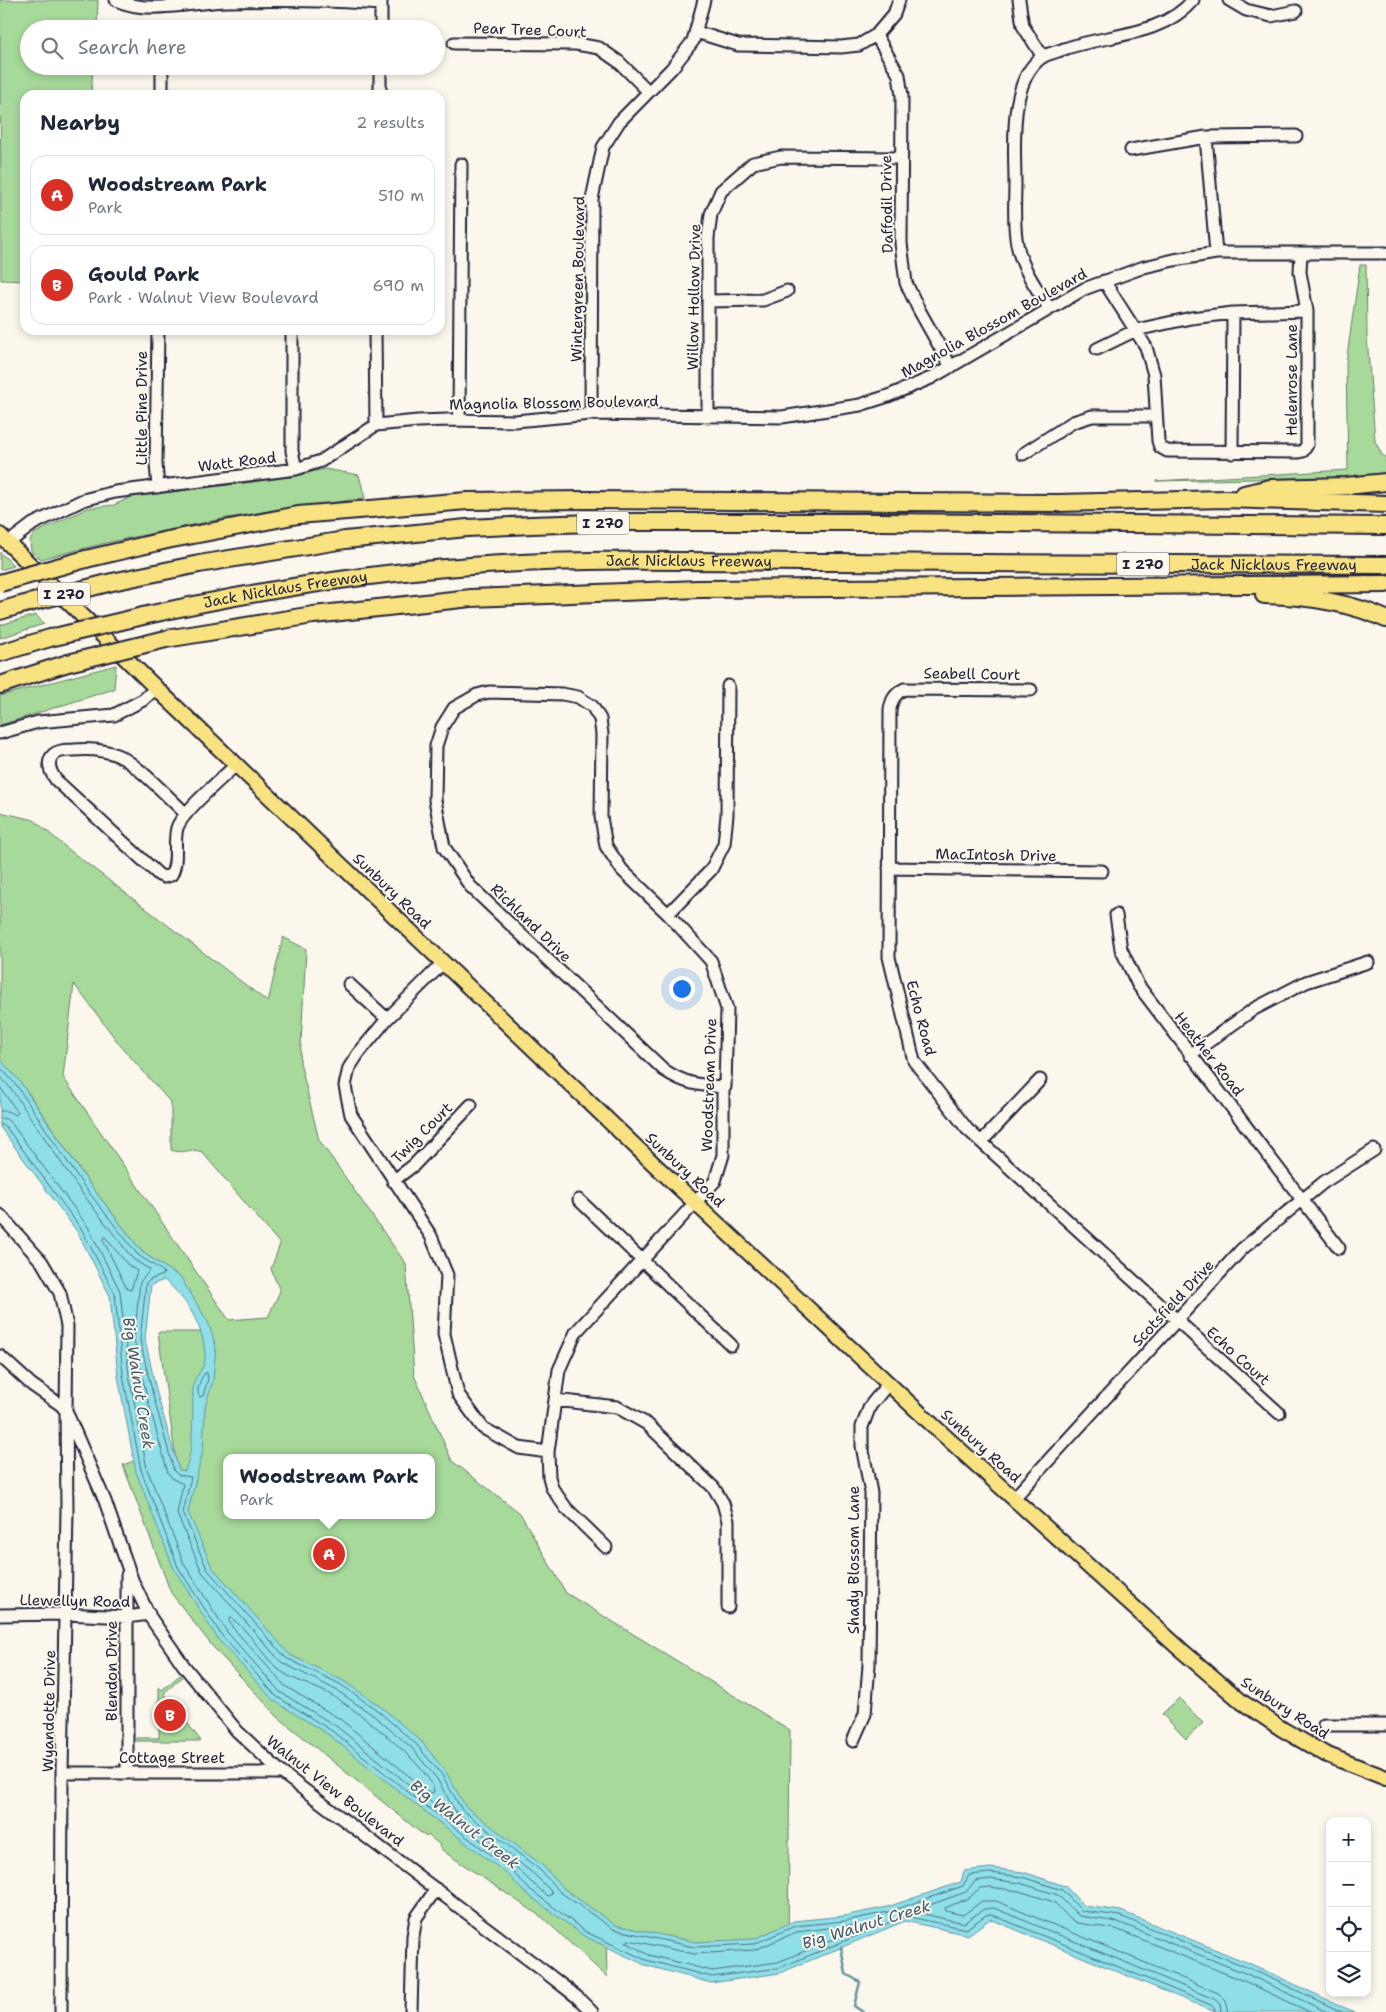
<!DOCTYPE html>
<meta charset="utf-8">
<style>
:root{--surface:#fff;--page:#f2f2f3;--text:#1f2937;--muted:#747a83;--line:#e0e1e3;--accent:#d93025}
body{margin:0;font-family:"Shantell Sans",sans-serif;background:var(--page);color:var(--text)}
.controls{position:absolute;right:15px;bottom:15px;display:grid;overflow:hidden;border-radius:10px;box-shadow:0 2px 8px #0003}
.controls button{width:45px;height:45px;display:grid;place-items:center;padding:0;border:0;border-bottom:1px solid var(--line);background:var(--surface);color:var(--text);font:25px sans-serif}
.you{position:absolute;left:681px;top:988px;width:18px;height:18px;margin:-12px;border:4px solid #fff;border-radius:50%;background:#1a73e8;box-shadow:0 0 0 8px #1a73e833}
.badge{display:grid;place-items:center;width:32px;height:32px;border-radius:50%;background:var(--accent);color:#fff;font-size:16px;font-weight:700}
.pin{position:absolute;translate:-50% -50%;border:2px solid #fff;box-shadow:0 1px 5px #0006}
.popup{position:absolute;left:223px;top:1454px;width:212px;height:65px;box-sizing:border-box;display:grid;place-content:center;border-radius:10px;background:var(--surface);filter:drop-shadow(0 1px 4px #0005);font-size:16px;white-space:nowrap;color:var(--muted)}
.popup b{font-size:19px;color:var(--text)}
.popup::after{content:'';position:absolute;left:50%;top:100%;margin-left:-10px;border:10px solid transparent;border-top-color:var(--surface)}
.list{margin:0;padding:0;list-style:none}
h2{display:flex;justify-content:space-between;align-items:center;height:65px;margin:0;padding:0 20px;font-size:21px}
h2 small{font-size:16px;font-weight:400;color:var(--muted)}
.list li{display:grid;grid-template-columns:32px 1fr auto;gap:15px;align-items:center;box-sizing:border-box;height:80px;margin:0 10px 10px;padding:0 10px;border:1px solid var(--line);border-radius:15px}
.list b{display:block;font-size:19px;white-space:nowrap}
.list p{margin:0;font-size:16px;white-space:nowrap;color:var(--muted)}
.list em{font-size:16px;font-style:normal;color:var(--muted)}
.icon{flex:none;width:28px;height:28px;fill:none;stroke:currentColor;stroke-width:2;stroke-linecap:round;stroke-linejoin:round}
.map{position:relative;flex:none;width:1386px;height:2012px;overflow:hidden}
.search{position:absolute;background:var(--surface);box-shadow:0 2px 8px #0003;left:20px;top:20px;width:425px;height:55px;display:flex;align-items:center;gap:12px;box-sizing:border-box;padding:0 18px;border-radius:28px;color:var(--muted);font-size:19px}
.panel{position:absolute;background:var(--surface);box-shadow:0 2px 8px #0003;left:20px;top:90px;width:425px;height:245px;border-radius:15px}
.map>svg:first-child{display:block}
.green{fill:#a7d99a;stroke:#647e6a;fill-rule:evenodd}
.water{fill:#8edfe8;stroke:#6393a3;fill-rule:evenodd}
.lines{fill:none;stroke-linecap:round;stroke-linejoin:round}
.shore{stroke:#4d6e80;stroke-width:1}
.stream{stroke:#6393a3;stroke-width:2.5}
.minor-casing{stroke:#22223b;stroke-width:15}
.major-casing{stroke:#22223b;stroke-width:18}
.highway-casing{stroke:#22223b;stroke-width:20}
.minor{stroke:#fbf7ec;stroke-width:11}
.major{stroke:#f8e281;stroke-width:14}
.highway{stroke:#f8e281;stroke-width:16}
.highway-bridge-casing{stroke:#22223b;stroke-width:20;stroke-linecap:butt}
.highway-bridge{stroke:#f8e281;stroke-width:16}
.labels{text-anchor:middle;stroke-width:4;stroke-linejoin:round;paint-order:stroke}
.shield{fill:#fbf7ec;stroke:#636270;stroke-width:1}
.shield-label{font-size:14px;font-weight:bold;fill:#22223b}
.street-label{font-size:15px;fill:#22223b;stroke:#fbf7ec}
.water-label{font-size:16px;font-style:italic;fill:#425b6f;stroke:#fbf7ec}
</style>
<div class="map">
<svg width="1386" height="2012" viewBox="0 0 1386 2012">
<rect width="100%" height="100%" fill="#fbf7ec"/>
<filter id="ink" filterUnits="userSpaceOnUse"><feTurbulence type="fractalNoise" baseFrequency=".02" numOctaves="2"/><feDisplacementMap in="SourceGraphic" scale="10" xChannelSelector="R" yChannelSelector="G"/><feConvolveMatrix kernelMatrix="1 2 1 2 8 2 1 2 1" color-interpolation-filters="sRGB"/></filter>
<g filter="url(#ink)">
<path class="green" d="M0 0H98L97 29H29V66H93L91 95H25V281L1 280Z
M1360 265H1366L1367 337 1375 441 1382 455 1386 457V475L1351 477 1156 481 1348 470 1346 363Z
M325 469 359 475 365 498 227 518 110 542 41 559 31 551 30 540 35 533 88 508 114 505 131 497 290 477Z
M0 552 14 566 0 570Z
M36 615 44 624 0 638V625Z
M116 665 114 689 0 725V696Z
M0 812 34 820 68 849 268 1002 283 937 306 949 300 1062 319 1140 406 1264 414 1375 452 1461 520 1513 566 1593 790 1730 788 1948 719 1964 606 1935 607 1977 543 1918 446 1853 439 1847 440 1845 428 1835 426 1837 278 1717 213 1647 171 1593 123 1465 163 1450 177 1468 158 1332H211L181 1278 142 1252 88 1182 29 1094 0 1061ZM74 984 120 1045 171 1103V1150C186 1155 188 1147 202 1152L280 1244 271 1269 280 1291 268 1317 229 1320 63 1077ZM226 1458H432V1515H226Z
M180 1675 182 1677 164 1693 201 1741H136V1738H159V1687L162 1690Z
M1179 1698 1203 1723 1186 1739 1162 1714Z"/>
<path class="water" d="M0 1059 21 1083 88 1182 142 1252 181 1278 208 1322 216 1347 213 1380 205 1407 203 1450 188 1512 212 1567 290 1655 342 1680 380 1706 420 1740 446 1772 465 1806 543 1866 563 1888 615 1925 695 1942 754 1939 794 1921 843 1916 887 1907 961 1882 964 1871 990 1868 1023 1872 1065 1886 1084 1906 1121 1911 1251 1964 1354 2012H1215L990 1919 968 1935 905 1921 780 1973 711 1983 645 1965 584 1936 523 1891 508 1875 415 1804 329 1735 273 1700 218 1639 174 1569 136 1472 118 1376 110 1296 78 1233 0 1127ZM164 1280C187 1298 206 1330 205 1359 205 1369 193 1377 193 1387 192 1416 195 1444 185 1471L179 1470 157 1394 145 1339 151 1285Z"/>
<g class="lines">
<path class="shore" d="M0 1067 17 1086 83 1185 138 1255 164 1272 163 1275 150 1280 146 1283 140 1340 153 1395 174 1471 178 1475 191 1477 183 1513 207 1569 286 1658 340 1684 377 1710 416 1744 442 1775 462 1810 540 1870 560 1892 613 1929 694 1947 754 1944 795 1926 844 1921 888 1912 963 1886 969 1875 990 1873 1022 1877 1062 1890 1082 1911 1120 1916 1249 1968 1342 2012
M0 1076 12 1090 79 1189 133 1259 150 1270 140 1282 134 1340 147 1397 168 1473 173 1479 183 1484 177 1514 202 1572 281 1662 336 1690 373 1715 412 1748 437 1779 457 1814 535 1875 552 1892 551 1895 548 1896 531 1882 516 1867 422 1795 336 1726 280 1692 227 1632 184 1564 147 1469 129 1375 120 1291 88 1227 11 1123 6 1119 0 1118
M0 1087 18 1113 15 1115 7 1111H0
M0 1124 6 1127 82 1230 115 1294 123 1375 141 1470 178 1567 222 1636 276 1696 332 1731 418 1800 512 1871 527 1887 586 1932 646 1960 712 1977 779 1968 905 1916 966 1929 986 1915 990 1914 1211 2005 1214 2008 1215 2012
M105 1237 127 1264 137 1271 131 1290 127 1289 103 1240Z
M207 1373 208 1379 203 1396 200 1397C195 1390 200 1381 204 1374Z
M231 1618C249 1630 261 1654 278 1669 293 1681 316 1686 333 1696 355 1709 433 1768 434 1792L431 1793 426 1790 340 1719 285 1686 233 1628 229 1621Z
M856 1925 858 1927 857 1930 778 1962 712 1971 649 1955 626 1942 629 1940 694 1954 754 1950 797 1932Z
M1221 2012 1220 2004 1214 1999 994 1908 984 1909 964 1923 919 1913 918 1909 966 1892 975 1881 990 1879 1020 1883 1058 1895 1079 1916 1118 1922 1247 1974 1327 2012
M1229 2012 1226 2001 1218 1993 996 1901H982L963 1915 946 1911 945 1908 969 1898 980 1888 990 1887 1019 1891 1054 1902 1070 1919 1077 1923 1116 1929 1244 1981 1310 2012"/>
<path class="stream" d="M841 1947 846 1974 860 1982 854 2006 863 2012"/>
<defs>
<path id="minor" d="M116 0C147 15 193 2 227 1 278 0 330 0 381 4
M1019 0 1023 26 1043 57
M1229 0 1246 10 1271 16 1296 11
M381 29V0
M696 32 738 45 841 47 859 45 876 35 894 14 899 0
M876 35 899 75 902 96 901 243 906 283 918 308 951 367
M454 43 576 44 599 48 619 62 648 91
M162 70V95
M380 95V66
M1206 137 1216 253
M1131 150 1206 137 1296 136
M1104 281 1146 347 1154 375 1158 441 1160 447 1167 451 1299 452 1303 451 1307 445V311L1300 272 1301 253
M708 301 763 300 787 291
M1049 308C1037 289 1021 267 1017 244 1013 224 1015 203 1015 183 1015 146 1008 82 1042 57 1049 53 1060 51 1067 48 1109 34 1163 36 1193 0
M375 330 376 425
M292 331V451L296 469
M1097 349 1136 330 1191 318 1233 313 1307 311
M591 414 592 199 603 147 619 122 672 68 693 41 704 0
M708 417V238L711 214 721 191 753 163 781 157 901 158
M459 420 461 164
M1232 453 1233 313
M1023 454 1073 422 1092 416H1156
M158 487 156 464 158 330
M8 543 33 524 83 500 115 492 296 469 321 461 376 425 418 421 448 420 515 421 591 414 782 417 860 405 888 396 931 378 1084 289 1144 267 1174 260 1216 253H1386
M1031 690 904 689C895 694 892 699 890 709L889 957 914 1061 967 1129 1279 1413
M0 733 38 722 114 715 143 700 156 688
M186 814C170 799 137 764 119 756 106 750 88 749 74 750 67 750 57 750 52 756 46 764 51 773 56 780L159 875 164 877 171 875C179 862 173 843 177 828 182 812 222 778 236 765
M889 868 1102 871
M668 914 711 870 724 844 727 815 728 686
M1116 915 1121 949 1138 985 1339 1248
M443 963 387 1019 358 1054 349 1068 345 1086 351 1115 431 1236 447 1275 444 1334 458 1394 483 1428 519 1448 548 1452
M349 984 387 1019
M1190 1055 1254 1009 1306 982 1368 962
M982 1141 1040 1080
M393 1181 414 1165 471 1105
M579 1200 731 1345
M0 1215 42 1262 60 1293 67 1326 66 1411 105 1501 133 1582 150 1617 184 1666 237 1731 282 1773 549 1975 577 1997 592 2012
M0 1356 32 1385 61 1405 66 1411 67 1511 62 1773 61 2012
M555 1400 617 1407 647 1424 714 1488 723 1503 728 1521V1607
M1014 1498 1242 1249 1324 1182 1374 1150
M606 1547 566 1508 552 1488 549 1477 548 1452 559 1370 576 1332 715 1181 723 1155V1087H725L727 1009 711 961 668 914 622 870 606 846 601 817 602 734 600 719 592 706 578 697 562 694 489 692 477 695 454 708 442 727 436 746 435 800 444 847 470 886 664 1070C685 1084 698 1085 723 1087
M127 1575V1773
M0 1615 66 1614 127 1617 149 1614
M1324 1725H1386
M853 1741 865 1714 869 1665 871 1493 862 1446V1427L870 1406 888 1384
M62 1773H282
M411 2012 413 1936 416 1918 436 1889"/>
<path id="major" d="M0 535 156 688 658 1168 937 1429 1180 1649 1242 1702 1282 1729 1325 1754 1386 1778"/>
<g id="highway">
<path d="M1244 494 1270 488 1346 486 1386 482"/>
<path d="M86 559 167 540 298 515 467 501 587 500 1058 503 1225 499 1386 504"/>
<path d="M112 582 199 564 345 540 467 528 532 525 623 522H879L1386 526"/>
<path d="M1264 595C1305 596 1349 602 1386 619"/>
<path d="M0 611 17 606"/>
<path id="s1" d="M143 616C250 592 360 574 471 566 591 557 713 562 834 562 1018 563 1202 565 1386 565"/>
<path d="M166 639 313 615 471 598 699 589 1386 584"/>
<path d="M0 653 50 638"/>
<path d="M0 685 68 663"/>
</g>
</defs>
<use href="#minor" class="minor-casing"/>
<use href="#major" class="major-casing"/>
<use href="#highway" class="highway-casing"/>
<use href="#minor" class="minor"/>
<use href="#major" class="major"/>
<use href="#highway" class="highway"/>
<defs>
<path id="highway-bridge" d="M0 583 86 559
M17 606 112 582
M50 638 143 616
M68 663 166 639"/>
</defs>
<use href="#highway-bridge" class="highway-bridge-casing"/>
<use href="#highway-bridge" class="highway-bridge"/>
</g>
</g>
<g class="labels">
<g class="shield">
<rect x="577" y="511.5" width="52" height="23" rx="4"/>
<rect x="1117" y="552.5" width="52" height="23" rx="4"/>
<rect x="38" y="582.5" width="52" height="23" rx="4"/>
</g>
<g class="shield-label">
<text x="603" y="528">I 270</text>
<text x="1143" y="569">I 270</text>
<text x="64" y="599">I 270</text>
</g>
<g class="street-label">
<text transform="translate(530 30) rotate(2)" y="5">Pear Tree Court</text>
<text transform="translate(887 204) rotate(-91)" y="5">Daffodil Drive</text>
<text transform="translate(578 279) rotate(-89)" y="5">Wintergreen Boulevard</text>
<text transform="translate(694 297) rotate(-89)" y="5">Willow Hollow Drive</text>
<text transform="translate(994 323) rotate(-29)" y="5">Magnolia Blossom Boulevard</text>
<text transform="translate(1292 380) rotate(-90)" y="5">Helenrose Lane</text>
<text transform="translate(554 403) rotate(-1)" y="5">Magnolia Blossom Boulevard</text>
<text transform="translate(142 408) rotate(-90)" y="5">Little Pine Drive</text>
<text transform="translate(237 462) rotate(-7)" y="5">Watt Road</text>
<text dy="5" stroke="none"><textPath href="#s1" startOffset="550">Jack Nicklaus Freeway</textPath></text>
<text dy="5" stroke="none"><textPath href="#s1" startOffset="1135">Jack Nicklaus Freeway</textPath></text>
<text dy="5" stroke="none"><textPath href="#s1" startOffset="145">Jack Nicklaus Freeway</textPath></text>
<text transform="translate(972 674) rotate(1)" y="5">Seabell Court</text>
<text transform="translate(996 855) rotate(1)" y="5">MacIntosh Drive</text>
<text transform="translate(392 891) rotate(44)" y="5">Sunbury Road</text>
<text transform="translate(531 923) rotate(44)" y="5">Richland Drive</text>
<text transform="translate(921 1018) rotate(75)" y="5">Echo Road</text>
<text transform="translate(1209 1054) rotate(52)" y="5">Heather Road</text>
<text transform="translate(709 1085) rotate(-88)" y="5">Woodstream Drive</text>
<text transform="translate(422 1133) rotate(-45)" y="5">Twig Court</text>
<text transform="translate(685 1170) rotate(43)" y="5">Sunbury Road</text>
<text transform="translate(1173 1303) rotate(-47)" y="5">Scotsfield Drive</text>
<text transform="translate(1238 1356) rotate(42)" y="5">Echo Court</text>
<text transform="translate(981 1446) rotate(42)" y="5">Sunbury Road</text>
<text transform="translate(854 1560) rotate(-90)" y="5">Shady Blossom Lane</text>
<text transform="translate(75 1601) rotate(1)" y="5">Llewellyn Road</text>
<text transform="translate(112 1671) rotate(-90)" y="5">Blendon Drive</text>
<text transform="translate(1285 1708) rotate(33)" y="5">Sunbury Road</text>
<text transform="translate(49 1711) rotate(-89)" y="5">Wyandotte Drive</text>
<text x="172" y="1763">Cottage Street</text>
<text transform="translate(335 1791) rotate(38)" y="5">Walnut View Boulevard</text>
</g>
<g class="water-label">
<text transform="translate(139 1383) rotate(81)" y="6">Big Walnut Creek</text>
<text transform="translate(465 1824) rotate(38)" y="6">Big Walnut Creek</text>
<text transform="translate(866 1924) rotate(-17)" y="6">Big Walnut Creek</text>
</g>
</g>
</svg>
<div class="controls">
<button>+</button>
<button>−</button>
<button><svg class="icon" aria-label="locate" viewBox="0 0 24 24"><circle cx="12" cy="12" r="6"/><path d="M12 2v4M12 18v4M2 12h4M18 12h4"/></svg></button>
<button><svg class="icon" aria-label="layers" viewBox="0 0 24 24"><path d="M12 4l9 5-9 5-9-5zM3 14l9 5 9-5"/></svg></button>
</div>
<div class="you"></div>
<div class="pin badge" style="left:329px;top:1554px">A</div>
<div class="popup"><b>Woodstream Park</b>Park</div>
<div class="pin badge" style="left:170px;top:1715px">B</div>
<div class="search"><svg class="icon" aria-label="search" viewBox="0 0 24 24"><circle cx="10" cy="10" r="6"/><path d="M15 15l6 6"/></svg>Search here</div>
<section class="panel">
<h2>Nearby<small>2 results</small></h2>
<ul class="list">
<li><span class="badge">A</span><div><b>Woodstream Park</b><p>Park</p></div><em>510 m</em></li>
<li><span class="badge">B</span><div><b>Gould Park</b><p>Park · Walnut View Boulevard</p></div><em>690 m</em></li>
</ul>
</section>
</div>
